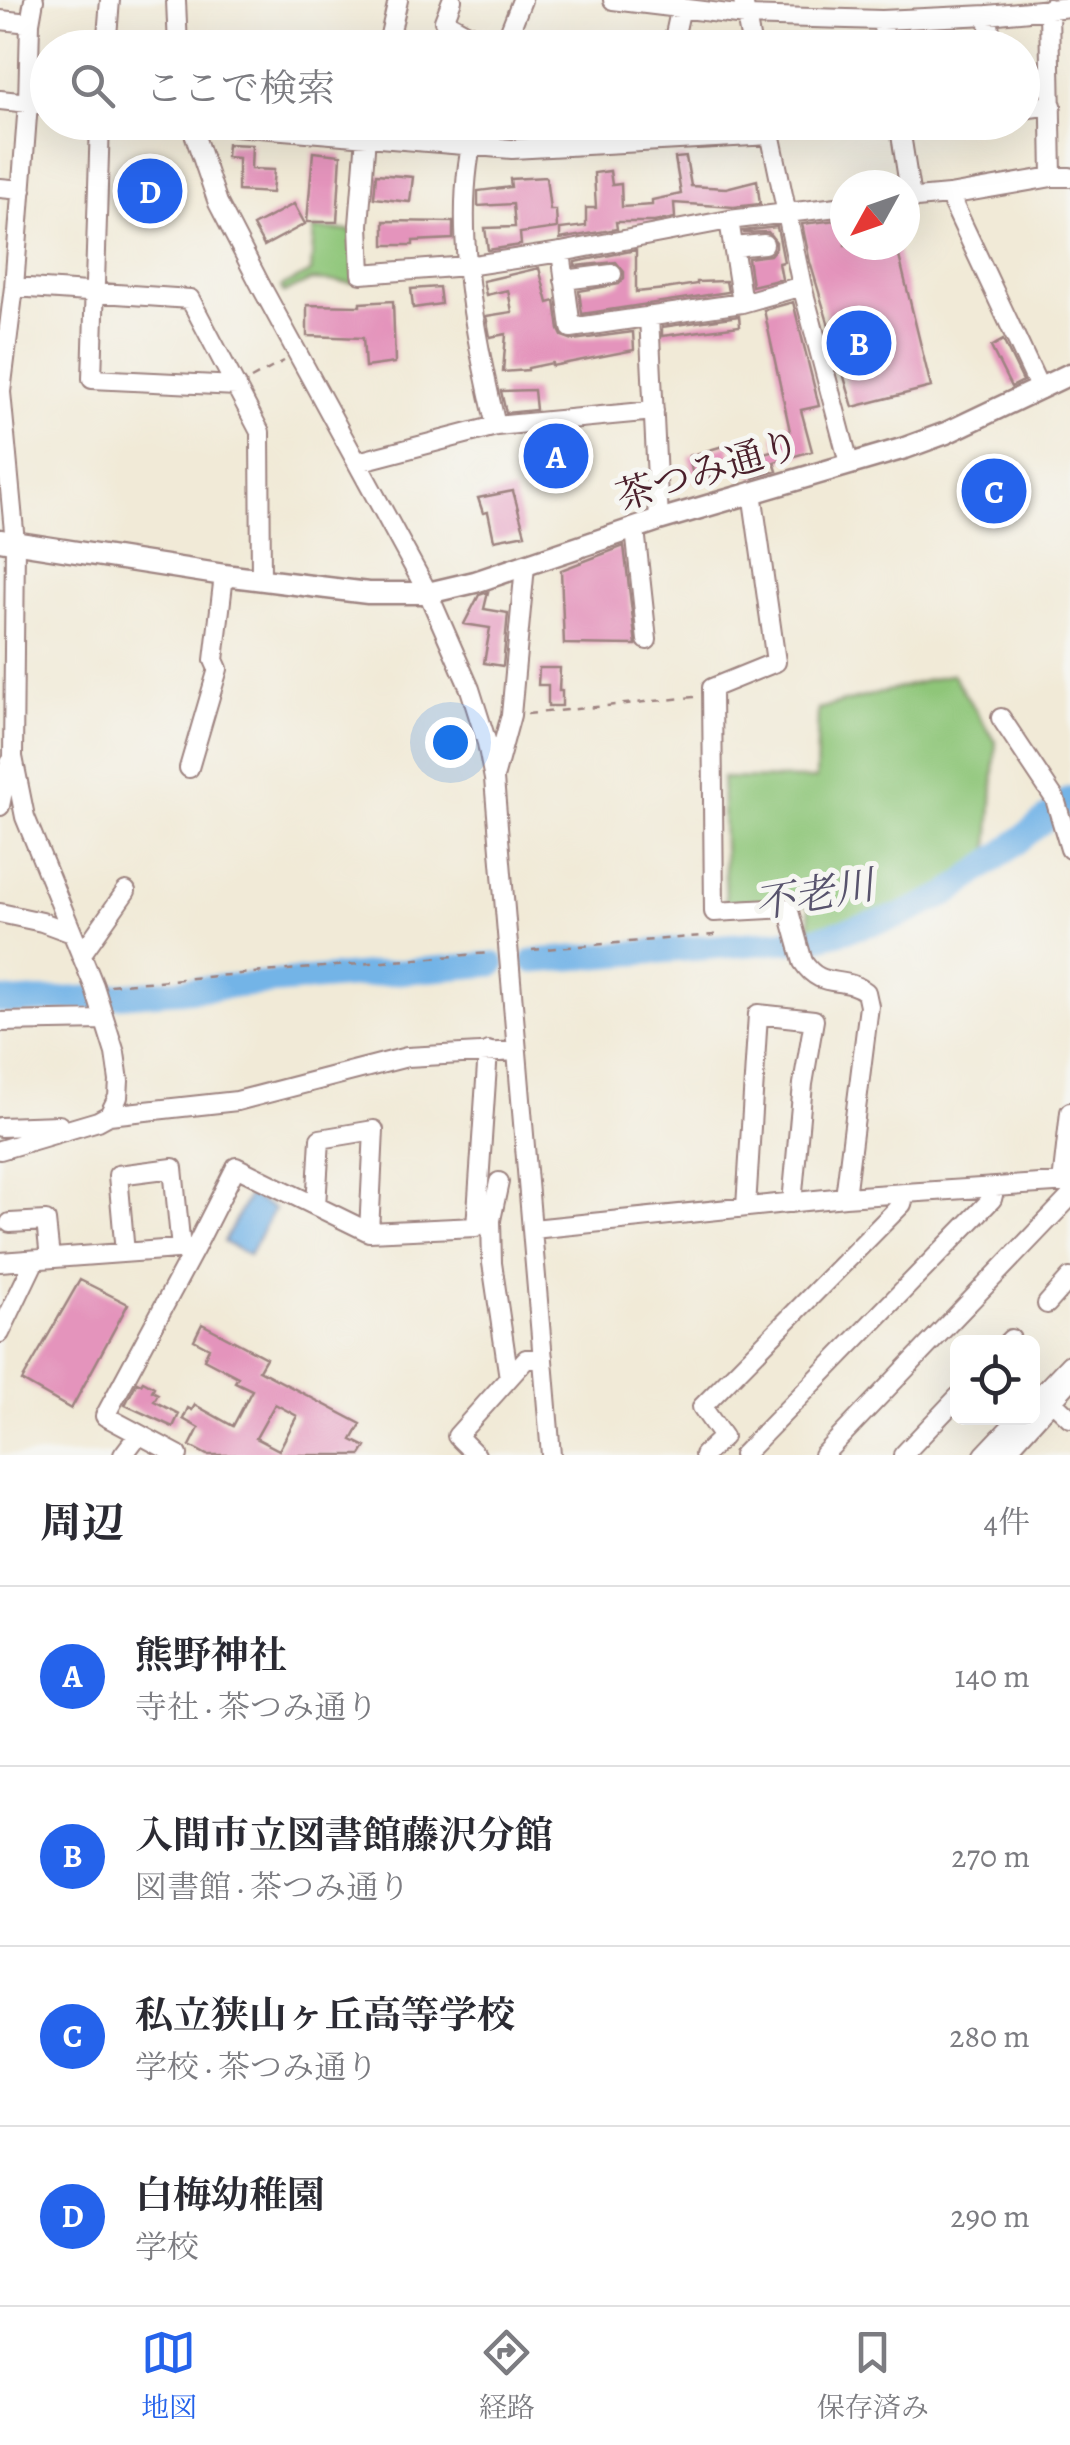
<!DOCTYPE html>
<html lang="ja">
<meta charset="utf-8">
<style>
:root{--surface:#fff;--page:#f2f2f3;--text:#2b2b33;--muted:#7c7c81;--line:#e1e1e2;--accent:#2563eb}
body{margin:0;font-family:Alegreya,"Noto Serif JP",serif;background:var(--page);color:var(--text)}
.controls{position:absolute;right:30px;bottom:30px;display:grid;overflow:hidden;border-radius:15px;box-shadow:0 10px 40px #0002}
.controls button{width:90px;height:90px;display:grid;place-items:center;padding:0;border:0;border-bottom:2px solid var(--line);background:var(--surface);color:var(--text);font:50px sans-serif}
.compass{position:absolute;left:830px;top:170px;width:90px;height:90px;border-radius:50%;background:var(--surface);box-shadow:0 10px 40px #0002;rotate:230deg}
.you{position:absolute;left:450px;top:742px;width:35px;height:35px;margin:-25px;border:8px solid #fff;border-radius:50%;background:#1a73e8;box-shadow:0 0 0 15px #1a73e833}
.badge{display:grid;place-items:center;width:65px;height:65px;border-radius:50%;background:var(--accent);color:#fff;font-size:32px;font-weight:700}
.pin{position:absolute;translate:-50% -50%;border:5px solid #fff;box-shadow:0 2px 10px #0006}
.list{margin:0;padding:0;list-style:none}
h2{display:flex;justify-content:space-between;align-items:center;height:130px;margin:0;padding:0 40px;font-size:42px}
h2 small{font-size:32px;font-weight:400;color:var(--muted)}
.list li{display:grid;grid-template-columns:65px 1fr auto;gap:30px;align-items:center;box-sizing:border-box;height:180px;padding:0 40px;border-top:2px solid var(--line)}
.list b{display:block;font-size:38px;white-space:nowrap}
.list p{margin:0;font-size:32px;white-space:nowrap;color:var(--muted)}
.list em{font-size:32px;font-style:normal;color:var(--muted)}
.icon{flex:none;width:55px;height:55px;fill:none;stroke:currentColor;stroke-width:2;stroke-linecap:round;stroke-linejoin:round}
.map{position:relative;flex:none;width:1070px;height:1455px;overflow:hidden}
.search{position:absolute;background:var(--surface);box-shadow:0 10px 40px #0002;left:30px;right:30px;top:30px;height:110px;display:flex;align-items:center;gap:25px;box-sizing:border-box;padding:0 35px;border-radius:55px;color:var(--muted);font-size:38px}
.sheet{height:850px;background:var(--surface)}
nav{display:flex;justify-content:space-around;align-items:center;box-sizing:border-box;height:140px;border-top:2px solid var(--line);background:var(--surface);font-size:28px;color:var(--muted)}
nav a{display:grid;justify-items:center;gap:5px}
nav .on{color:var(--accent)}
.map>svg:first-child{display:block}
.green{fill:#8fc679;stroke:#6c7252;stroke-width:2.5}
.water{fill:#73b4e7;stroke:#5e6a89;stroke-width:2.5}
.lines{fill:none;stroke-linecap:round;stroke-linejoin:round}
.river{stroke:#73b4e7;stroke-width:25}
.building{fill:#e494bc;fill-rule:evenodd}
.minor-casing{stroke:#9e8481;stroke-width:22}
.major-casing{stroke:#9e8481;stroke-width:25}
.path{stroke:#9e8481;stroke-width:2.5;stroke-dasharray:8 8;stroke-linecap:butt}
.minor{stroke:#fff;stroke-width:18}
.major{stroke:#fff;stroke-width:20}
.labels{text-anchor:middle;stroke-width:10;stroke-linejoin:round;paint-order:stroke}
.street-label{font-size:38px;fill:#4a1f2b;stroke:#f6f6f2}
.water-label{font-size:40px;font-style:italic;fill:#58536d;stroke:#f6f6f2}
</style>
<div class="map">
<svg width="1070" height="1455" viewBox="0 0 1070 1455">
<rect width="100%" height="100%" fill="#f6f6f2"/>
<filter id="ink" filterUnits="userSpaceOnUse"><feTurbulence type="fractalNoise" baseFrequency=".01" numOctaves="2"/><feDisplacementMap in="SourceGraphic" scale="20" xChannelSelector="R" yChannelSelector="G"/><feConvolveMatrix kernelMatrix="1 2 1 2 8 2 1 2 1" color-interpolation-filters="sRGB"/></filter>
<filter id="wash" filterUnits="userSpaceOnUse"><feTurbulence type="fractalNoise" baseFrequency=".0048" numOctaves="4" result="noise"/><feDisplacementMap in="SourceGraphic" scale="40" xChannelSelector="R" yChannelSelector="G"/><feGaussianBlur stdDeviation="2.25" result="paint"/><feColorMatrix in="noise" values="0 0 0 0 0 0 0 0 0 0 0 0 0 0 0 0 0 1.4 0 .05"/><feComposite in="paint" operator="in"/></filter>
<g filter="url(#wash)">
<rect width="100%" height="100%" fill="#f1ead7"/>
<path class="green" d="M314 229 352 231 356 283 311 280 284 293 281 287 311 272Z
M952 674 996 742 988 863 893 916 811 934 808 904 726 911 722 778 816 779 818 709Z"/>
<path class="water" d="M249 1195 274 1209 249 1255 224 1242Z"/>
<g class="lines">
<path class="river" d="M534 961 813 939 900 916 948 894 1011 847 1070 799
M0 1000 15 1002 89 998 493 964"/>
</g>
<g id="blocks">
<path class="building" d="M227 144 252 145 251 169 274 170 272 193 238 191V158L226 157Z
M313 152 341 155 337 222H307Z
M686 157 691 186 726 188 757 180 760 204 734 207 674 203 675 218 654 222H616L617 229 560 239V229L586 226V208H596L594 173 610 171 612 185 621 184 622 207 652 205V200L681 194 675 158Z
M376 174 413 177 410 202 374 198Z
M546 177 550 210H556L557 228 520 233 521 245 488 250 485 228 515 227 513 204 478 206V191L511 187 510 179Z
M294 204 305 224 264 246 253 226Z
M845 219V245H857L860 257 897 248 931 387 853 407 810 262 802 224Z
M384 221 453 222V239L413 241V245H384Z
M777 227 784 262 779 263 782 279 752 286 748 258 770 255 776 248V242L768 232 744 233 743 231Z
M636 250V292L665 289 697 284V282L726 281 728 292 582 314 579 291 619 284 624 278V272L616 262 575 266V262Z
M539 268 548 303 555 301 559 330 562 336 573 340 633 332 634 350 552 366V363L528 368V370L503 372 506 334 490 337 486 316 512 312 508 290 486 295 483 281Z
M439 287 441 304 413 308 411 289Z
M393 301 395 363 365 367 363 338 307 336V305L360 306V303Z
M793 302 819 406 801 410 812 451 774 462 777 471 753 478 747 458 778 449 773 436 790 431 764 310Z
M739 316 740 326 662 336V327Z
M1003 340 1023 381 1011 387 991 347Z
M534 390 536 410 506 413 501 391Z
M565 436 566 446 571 445 572 464 548 466 546 448 550 447V437Z
M730 444 732 471 694 482 689 456Z
M513 491 525 534 494 540 488 512 483 513 478 498Z
M624 546 636 645 564 644 561 570Z
M488 592 484 609 508 613 503 666 484 663 490 628 464 624 479 595Z
M539 668H560L559 691H562V706H548V685H538Z
M80 1280 128 1304 71 1409 22 1381Z
M202 1324 266 1358 259 1370 361 1424 352 1440 366 1447 361 1455H207L190 1446 199 1428 183 1419 188 1408 192 1410 195 1405 233 1426 252 1390 235 1382 238 1377 204 1359 209 1348 194 1340ZM275 1404 297 1416 279 1450 256 1438Z
M143 1381 154 1387 152 1391 158 1394 154 1401 179 1414 173 1427 125 1405 137 1382 141 1384Z"/>
</g>
</g>
<g filter="url(#ink)">
<use href="#blocks" fill-opacity="0" stroke="#9e8481" stroke-width="2.5"/>
<g class="lines">
<defs>
<path id="minor" d="M176 0 178 48
M452 0 444 21 493 48
M613 0 745 16 882 20 988 15 1070 7
M743 0 752 48
M1049 8 1052 177
M988 15 992 48
M0 20 30 23
M882 20 886 48
M106 48 110 0
M387 48 398 0
M503 48 522 0
M672 48 681 7
M0 100 48 105
M1022 109 1052 105
M100 122 92 379 237 386
M186 122 512 149 771 135
M190 122 218 203 262 288 428 593 470 689 487 743 494 779 551 1455
M369 122 366 136 359 225 361 274 467 266 561 252 729 220 845 206
M477 122C449 215 475 334 496 426
M899 122 911 198
M768 123 802 286 849 463
M0 188 22 190
M949 195 1040 389
M905 199 949 195 1052 177H1070
M729 220 742 303
M733 247 764 244
M561 252 571 328 742 303 802 286
M564 280 612 274
M14 287 190 299 260 432 261 580
M649 316 659 520
M358 462 496 426 654 411
M752 492 776 662 712 688 714 912 788 908 803 962C822 991 842 974 866 992L869 1006 845 1197
M635 529 647 640
M1001 718 1055 799 1070 849
M189 768 218 669 214 660 224 575
M495 774 511 715 525 566
M0 806 7 771 10 763
M0 913 42 922 72 933
M81 955 126 891
M0 1022 104 1020
M109 1115 237 1101 407 1057 517 1051
M0 1127 59 1125
M0 1150 98 1121 109 1115 118 1097 119 1081 115 1053 94 986 25 817 13 757 15 542 1 392 14 287 28 103 30 23 34 0
M1062 1183 1070 1112
M316 1206 320 1139 374 1130 369 1232
M746 1207 758 1014 814 1020 803 1084 792 1203
M10 1223 46 1221 50 1258
M533 1229 845 1197 1070 1182
M125 1253 118 1175 173 1168 181 1249
M0 1262 190 1248
M1047 1304 1070 1278
M0 1333 35 1260
M1008 1342 1011 1339
M509 1378 526 1359 543 1357
M1052 1401 1070 1418
M1032 1404 1070 1364
M123 1455 139 1434
M178 1455 105 1416 195 1248 236 1167 369 1232 476 1227 488 1051
M476 1455 457 1436 509 1378 492 1263 491 1220 499 1182
M704 1455 723 1437 702 1407 902 1204 905 1193
M743 1455 992 1199 995 1187
M823 1455 1070 1197
M903 1455 958 1397
M984 1455 1019 1418
M1003 1455 1070 1381"/>
<path id="major" d="M0 540 224 575 319 587 368 593H428L475 582 659 520 905 448 946 433 1070 374"/>
</defs>
<use href="#minor" class="minor-casing"/>
<use href="#major" class="major-casing"/>
<path class="path" d="M251 379 284 361
M527 714 694 697
M532 950 714 935V928
M110 985 490 953"/>
<use href="#minor" class="minor"/>
<use href="#major" class="major"/>
</g>
</g>
<g class="labels">
<g class="street-label">
<text transform="translate(708 470) rotate(-17)" y="13">茶つみ通り</text>
</g>
<g class="water-label">
<text transform="translate(814 894) rotate(-10)" y="14">不老川</text>
</g>
</g>
</svg>
<div class="controls">
<button><svg class="icon" aria-label="locate" viewBox="0 0 24 24"><circle cx="12" cy="12" r="6"/><path d="M12 2v4M12 18v4M2 12h4M18 12h4"/></svg></button>
</div>
<svg class="compass" viewBox="-18 -18 36 36"><path d="M0-13l5 13h-10z" fill="#e53935"/><path d="M0 13l5-13h-10z" fill="#7c7c81"/></svg>
<div class="you"></div>
<div class="pin badge" style="left:556px;top:456px">A</div>
<div class="pin badge" style="left:859px;top:343px">B</div>
<div class="pin badge" style="left:994px;top:491px">C</div>
<div class="pin badge" style="left:150px;top:191px">D</div>
<div class="search"><svg class="icon" aria-label="search" viewBox="0 0 24 24"><circle cx="10" cy="10" r="6"/><path d="M15 15l6 6"/></svg>ここで検索</div>
</div>
<section class="sheet">
<h2>周辺<small>4件</small></h2>
<ul class="list">
<li><span class="badge">A</span><div><b>熊野神社</b><p>寺社 · 茶つみ通り</p></div><em>140 m</em></li>
<li><span class="badge">B</span><div><b>入間市立図書館藤沢分館</b><p>図書館 · 茶つみ通り</p></div><em>270 m</em></li>
<li><span class="badge">C</span><div><b>私立狭山ヶ丘高等学校</b><p>学校 · 茶つみ通り</p></div><em>280 m</em></li>
<li><span class="badge">D</span><div><b>白梅幼稚園</b><p>学校</p></div><em>290 m</em></li>
</ul>
</section>
<nav>
<a class="on"><svg class="icon" aria-label="map" viewBox="0 0 24 24"><path d="M3 6l6-2 6 2 6-2v14l-6 2-6-2-6 2zM9 4v14M15 6v14"/></svg>地図</a>
<a><svg class="icon" aria-label="directions" viewBox="0 0 24 24"><path d="M12 3l9 9-9 9-9-9zM9 14v-3h6M13 9l2 2-2 2"/></svg>経路</a>
<a><svg class="icon" aria-label="saved" viewBox="0 0 24 24"><path d="M7 4h10v16l-5-4-5 4z"/></svg>保存済み</a>
</nav>
